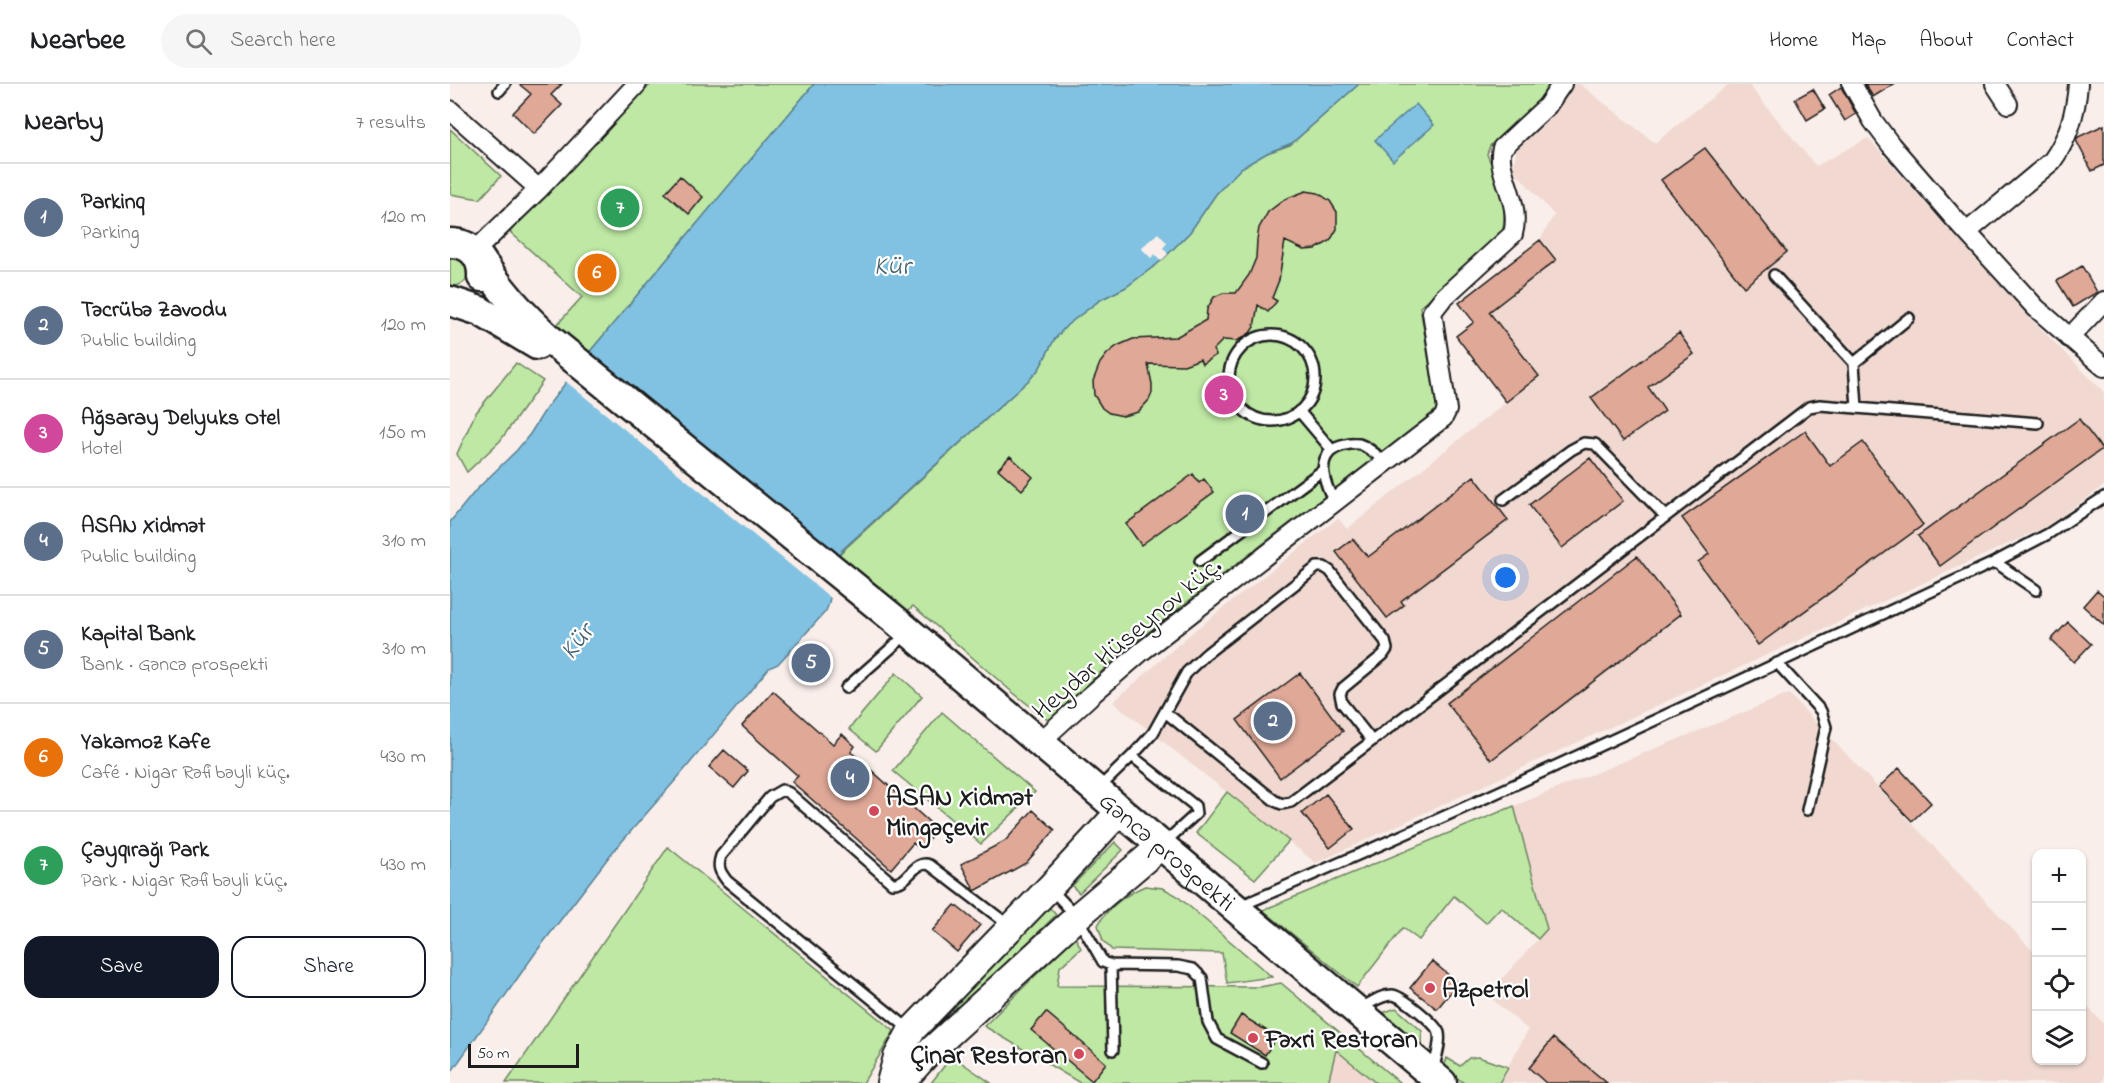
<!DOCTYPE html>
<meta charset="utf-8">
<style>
:root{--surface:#fff;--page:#f6f6f6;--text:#202124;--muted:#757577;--line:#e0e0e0;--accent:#111827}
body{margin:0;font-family:"Indie Flower",sans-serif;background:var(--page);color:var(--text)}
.controls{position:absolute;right:18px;bottom:18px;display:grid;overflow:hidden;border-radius:12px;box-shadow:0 2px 4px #0004}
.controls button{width:54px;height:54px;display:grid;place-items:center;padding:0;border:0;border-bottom:2px solid var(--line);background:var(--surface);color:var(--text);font:30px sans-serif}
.scale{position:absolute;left:18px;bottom:15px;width:111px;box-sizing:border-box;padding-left:6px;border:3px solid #1c1c1c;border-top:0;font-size:16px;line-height:21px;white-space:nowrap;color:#1c1c1c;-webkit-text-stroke:4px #fff;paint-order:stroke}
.you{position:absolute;left:1056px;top:494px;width:21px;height:21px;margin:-15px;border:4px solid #fff;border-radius:50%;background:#1a73e8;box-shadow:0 0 0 9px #1a73e833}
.badge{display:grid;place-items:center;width:39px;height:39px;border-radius:50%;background:var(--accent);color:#fff;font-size:20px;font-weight:700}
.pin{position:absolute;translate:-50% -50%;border:3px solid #fff;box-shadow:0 2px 6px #0006}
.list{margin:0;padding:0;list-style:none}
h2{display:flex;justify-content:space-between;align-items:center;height:78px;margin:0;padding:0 24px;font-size:26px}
h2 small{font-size:20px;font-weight:400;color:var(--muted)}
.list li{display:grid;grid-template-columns:39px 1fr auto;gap:18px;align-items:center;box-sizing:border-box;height:108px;padding:0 24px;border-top:2px solid var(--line)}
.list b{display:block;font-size:22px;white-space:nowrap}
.list p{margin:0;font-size:20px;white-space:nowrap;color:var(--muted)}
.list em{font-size:20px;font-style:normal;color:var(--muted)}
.actions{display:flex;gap:12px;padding:18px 24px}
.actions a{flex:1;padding:14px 0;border:2px solid var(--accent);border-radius:18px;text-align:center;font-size:21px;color:var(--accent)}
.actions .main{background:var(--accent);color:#fff}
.icon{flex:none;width:33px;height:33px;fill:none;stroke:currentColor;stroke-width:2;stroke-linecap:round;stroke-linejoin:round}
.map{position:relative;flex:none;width:1654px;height:999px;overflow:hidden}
header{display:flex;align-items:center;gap:36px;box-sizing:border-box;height:84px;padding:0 30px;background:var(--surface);border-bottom:2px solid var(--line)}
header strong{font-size:28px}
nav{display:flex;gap:33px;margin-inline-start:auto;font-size:21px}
.search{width:420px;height:54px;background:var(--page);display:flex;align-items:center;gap:15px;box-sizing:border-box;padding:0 21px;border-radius:33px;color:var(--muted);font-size:22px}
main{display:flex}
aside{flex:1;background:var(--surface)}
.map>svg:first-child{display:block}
.built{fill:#f1d9d1}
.green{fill:#bee8a4;stroke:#6d8260;stroke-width:1.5}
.water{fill:#81c2e2;stroke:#598093;stroke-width:1.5}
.pier{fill:#f9eeea}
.building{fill:#dfa897;stroke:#1c1c1c;stroke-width:1.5}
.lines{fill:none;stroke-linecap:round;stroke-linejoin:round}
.lane-casing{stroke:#1c1c1c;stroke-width:14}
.street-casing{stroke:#1c1c1c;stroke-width:22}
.secondary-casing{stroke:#1c1c1c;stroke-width:30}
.primary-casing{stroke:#1c1c1c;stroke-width:33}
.lane{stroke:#fff;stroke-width:9}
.street{stroke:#fff;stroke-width:18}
.secondary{stroke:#fff;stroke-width:26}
.primary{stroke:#fff;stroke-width:28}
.poi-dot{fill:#d1495b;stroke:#fff;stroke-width:2}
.labels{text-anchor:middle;stroke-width:4.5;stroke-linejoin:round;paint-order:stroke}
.street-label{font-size:26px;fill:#1c1c1c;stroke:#fff}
.poi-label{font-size:26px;font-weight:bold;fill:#1c1c1c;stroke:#fff;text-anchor:start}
.water-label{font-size:27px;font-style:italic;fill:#445e6b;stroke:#fff}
</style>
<header>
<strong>Nearbee</strong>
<div class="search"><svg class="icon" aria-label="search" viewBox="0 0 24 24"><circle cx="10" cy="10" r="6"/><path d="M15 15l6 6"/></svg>Search here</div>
<nav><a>Home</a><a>Map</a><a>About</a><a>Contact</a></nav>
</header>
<main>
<aside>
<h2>Nearby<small>7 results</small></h2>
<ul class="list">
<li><span class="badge" style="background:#5c6f8a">1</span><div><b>Parkinq</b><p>Parking</p></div><em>120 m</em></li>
<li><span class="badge" style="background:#5c6f8a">2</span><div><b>Təcrübə Zavodu</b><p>Public building</p></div><em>120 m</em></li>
<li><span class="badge" style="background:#d1479c">3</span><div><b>Ağsaray Delyuks Otel</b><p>Hotel</p></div><em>150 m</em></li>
<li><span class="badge" style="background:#5c6f8a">4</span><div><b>ASAN Xidmət</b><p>Public building</p></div><em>310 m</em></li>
<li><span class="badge" style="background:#5c6f8a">5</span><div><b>Kapital Bank</b><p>Bank · Gəncə prospekti</p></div><em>310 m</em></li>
<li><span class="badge" style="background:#e8710a">6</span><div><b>Yakamoz Kafe</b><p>Café · Nigar Rəfibəyli küç.</p></div><em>430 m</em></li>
<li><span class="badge" style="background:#2e9e5b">7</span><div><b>Çayqırağı Park</b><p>Park · Nigar Rəfibəyli küç.</p></div><em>430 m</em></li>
</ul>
<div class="actions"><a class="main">Save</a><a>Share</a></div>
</aside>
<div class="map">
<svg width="1654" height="999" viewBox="0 0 1654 999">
<rect width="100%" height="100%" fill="#f9eeea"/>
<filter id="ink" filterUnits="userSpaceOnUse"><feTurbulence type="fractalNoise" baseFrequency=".0167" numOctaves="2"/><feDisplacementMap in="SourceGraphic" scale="12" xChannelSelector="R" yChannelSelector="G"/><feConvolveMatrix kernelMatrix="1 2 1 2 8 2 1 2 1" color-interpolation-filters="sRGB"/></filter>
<g filter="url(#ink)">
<path class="built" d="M1123 0H1130L1205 59 1279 0H1298L1366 82 1418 54 1573 227 1654 308V402L1597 442 866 779 663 618 745 546 888 434 897 445 1056 318 1006 252 1024 238 1009 219 1090 156 1104 131 1063 85 1067 63Z
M1339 610 1586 870V976H1632V917L1654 940V995L1652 999H1049L1078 946 1037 911 1097 845 1064 722Z
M886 966 926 999H878Z"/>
<path class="green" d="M201 0H364L137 271 104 244 132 213 59 147Z
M909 0H1102L1082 24 1040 62 1037 70C1048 99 1059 117 1052 150L970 223 987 326 671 569 599 637 561 607 463 522 456 529 386 473 580 295 589 285 604 256 617 241 650 216 676 203 711 177 740 148 766 110 791 84 817 69 840 61Z
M0 45 51 92 30 115 0 110Z
M0 174C25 173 24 204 0 202Z
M66 279 93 297 50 357 17 388 7 370 25 330Z
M446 589 472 612 426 667 399 645Z
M492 628 585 708 531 760 443 687Z
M777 708 839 757 805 795 746 749Z
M1064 722 1097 845 1088 855 1051 823 1036 839 1004 812 969 856 953 844 907 903 813 826Z
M665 758 673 766 629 809 622 802Z
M218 763 444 947 413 999H56Z
M695 802 713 804 726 811 822 893 777 899 772 869 662 866 653 857 648 841C657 824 678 809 695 802Z
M599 823 606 831 506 929 499 922Z
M625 853 631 864 610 883 607 902 810 903 831 899 950 999H926L886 966 878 999H630L534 942Z
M946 924 972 947 971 963 932 929Z
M502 972 541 999H481Z
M1028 973 1058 983 1049 999H1014L994 984 997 974 1010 982 1019 974Z"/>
<path class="water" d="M364 0H909L842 59 817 69 791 84 766 110 740 148 711 177 676 203 650 216 617 241 604 256 589 285 580 295 392 466C372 490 387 505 376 527L328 580 319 584 230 691 161 770 86 868 0 990V438L26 406 67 366 80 350 97 323 137 271Z
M966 20 984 41 943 77 925 56Z"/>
<path class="pier" d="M708 149 717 159 713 164 718 170 711 177 705 170 701 174 691 164Z
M132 272 383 489 382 515 114 296Z"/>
<path class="building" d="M69 0H112L101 11 112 21 84 50 63 29 81 10Z
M1415 0H1444L1423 13Z
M1391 3 1406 30 1395 37 1379 11Z
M1363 5 1375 25 1357 36 1345 15Z
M1654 41V81L1642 87 1626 56 1628 53Z
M1255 64 1337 168 1294 203 1211 96Z
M230 92 253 113 239 130 215 109Z
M856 107 868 109 880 117 887 128V145L880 157 866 165 854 166 835 157 829 196 822 214 827 217 818 228 808 221 804 243 800 249 787 257 773 256 763 266 766 271 752 280 750 275 734 281 698 280 702 300V309L699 316 688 328 673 332 659 329 652 324 644 311 643 297 650 279 657 270 667 262 683 255 726 253 756 236 757 225 764 213 773 209H786L799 191 806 174 807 156 809 144 818 128 835 115Z
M1090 156 1106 176 1039 228 1089 292 1056 318 1006 252 1024 238 1009 219Z
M153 169 165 180 141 205 130 195Z
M1632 182 1647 208 1623 223 1607 197Z
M1229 249 1244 270 1198 303 1215 327 1173 357 1141 314Z
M1629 335 1652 365 1490 482 1468 452Z
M1355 347 1380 382 1413 358 1473 441 1308 561 1248 478 1259 470 1232 434Z
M560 372 583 393 572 406 548 385Z
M1140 374 1173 417 1112 464 1079 421Z
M743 390 749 399 754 395 764 408 691 461 676 440Z
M1024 392 1058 436 951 517 954 521 937 534 886 468 903 455 918 473Z
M1187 472 1231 530 1041 676 997 619Z
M1647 506 1654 512V541L1633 522Z
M1618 538 1641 560 1624 578 1601 556Z
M359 564 375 577 361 594 345 581Z
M850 589 893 647 830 694 787 636Z
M323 607 383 660 392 650 405 662 401 668 487 745 470 765 463 759 441 785 342 698 348 692 292 642Z
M274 666 298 687 284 704 259 683Z
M1449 684 1481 719 1462 737 1429 703Z
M876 710 904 745 880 764 852 729Z
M583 726 605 746 576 779 525 807 511 780 555 757Z
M505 821 530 841 507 868 482 847Z
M982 877 1008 899 987 925 960 904Z
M596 928 656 979 642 997 581 946Z
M791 931 827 953 815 971 780 949Z
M1103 954 1157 999H1096L1079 984Z"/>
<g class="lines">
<defs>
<path id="lane" d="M49 7 55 0
M1324 191 1404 279 1407 324
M779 294a43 43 0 1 1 86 0a43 43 0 1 1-86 0Z
M1404 279 1459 234
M849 327 882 366
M1053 416 1121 366 1134 359 1145 360 1215 432
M884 418C876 402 864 375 886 364 893 361 901 359 909 360 919 363 928 372 936 379
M750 477 873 386
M1545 478 1586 506
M1327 579 1371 627 1376 643 1357 726
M396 604 448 558
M922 657 1359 323 1370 321 1588 339
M682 672 703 649 737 588 756 570 867 483H874L880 487 935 557 937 565 933 571 893 604 890 610 892 619 922 657 841 718 832 720 825 717 715 628
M649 704 682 672 745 722 746 730 713 760
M601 805 627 833 653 878 661 881 728 882 743 885 752 894 758 938 767 955 812 979
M790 822C1044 714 1294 594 1545 478L1598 450 1654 413
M661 881 663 966
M911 924C921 919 931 911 942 911 951 911 986 940 989 949 991 960 986 974 983 986
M460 946 277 797C270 788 267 783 271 772L320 713 332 706 339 709 442 799C459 801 463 775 480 781L560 842"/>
<path id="street" d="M1402 0 1423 37 1441 61 1503 133 1586 224 1654 283
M1545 0 1558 20
M0 26 89 105
M1517 148 1602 77C1618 55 1626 27 1628 0
M25 167 89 105 187 0
M1619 254 1654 217
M590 658 639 613 691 568 993 334 997 326 982 228 993 214 1063 150C1072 117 1045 88 1052 64L1097 22 1112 0"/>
<path id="secondary" d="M440 999 447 973 461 947 600 803 671 726
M451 999 477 970 627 833 712 761"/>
<g id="primary">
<path d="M0 159C21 159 33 173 32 193"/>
<path id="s1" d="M30 175C50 206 70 228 97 253L444 535 992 999"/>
<path d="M0 217 30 227 87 261"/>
</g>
</defs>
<use href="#lane" class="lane-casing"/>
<use href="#street" class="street-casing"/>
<use href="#secondary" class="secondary-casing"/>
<use href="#primary" class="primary-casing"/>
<use href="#lane" class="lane"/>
<use href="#street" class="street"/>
<use href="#secondary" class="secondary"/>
<use href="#primary" class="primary"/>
</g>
</g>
<g class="poi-dot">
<circle cx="424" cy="727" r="6"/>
<circle cx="980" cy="904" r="6"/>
<circle cx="803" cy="954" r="6"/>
<circle cx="629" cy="970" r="6"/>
</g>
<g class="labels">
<g class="street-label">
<text transform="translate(676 553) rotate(-40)" y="9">Heydər Hüseynov küç.</text>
<text dy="9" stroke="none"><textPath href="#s1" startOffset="909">Gəncə prospekti</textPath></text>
</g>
<g class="poi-label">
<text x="436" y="721">ASAN Xidmət<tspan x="436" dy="30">Mingəçevir</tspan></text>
<text x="992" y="913">Azpetrol</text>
<text x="815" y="963">Fəxri Restoran</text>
<text x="617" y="979" text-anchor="end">Çinar Restoran</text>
</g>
<g class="water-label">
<text x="442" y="190">Kür</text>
<text transform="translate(126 557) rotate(-52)" y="9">Kür</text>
</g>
</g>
</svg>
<div class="controls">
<button>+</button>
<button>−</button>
<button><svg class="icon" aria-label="locate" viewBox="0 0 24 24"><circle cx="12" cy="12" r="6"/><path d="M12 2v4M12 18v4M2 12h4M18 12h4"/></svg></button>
<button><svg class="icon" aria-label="layers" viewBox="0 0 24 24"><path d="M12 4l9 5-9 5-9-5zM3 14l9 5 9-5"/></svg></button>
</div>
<div class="scale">50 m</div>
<div class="you"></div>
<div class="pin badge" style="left:795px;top:430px;background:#5c6f8a">1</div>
<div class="pin badge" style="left:823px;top:637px;background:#5c6f8a">2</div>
<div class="pin badge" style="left:774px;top:311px;background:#d1479c">3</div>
<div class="pin badge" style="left:400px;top:694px;background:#5c6f8a">4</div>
<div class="pin badge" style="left:361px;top:579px;background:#5c6f8a">5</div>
<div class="pin badge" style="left:147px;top:189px;background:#e8710a">6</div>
<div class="pin badge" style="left:170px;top:124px;background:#2e9e5b">7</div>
</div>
</main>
